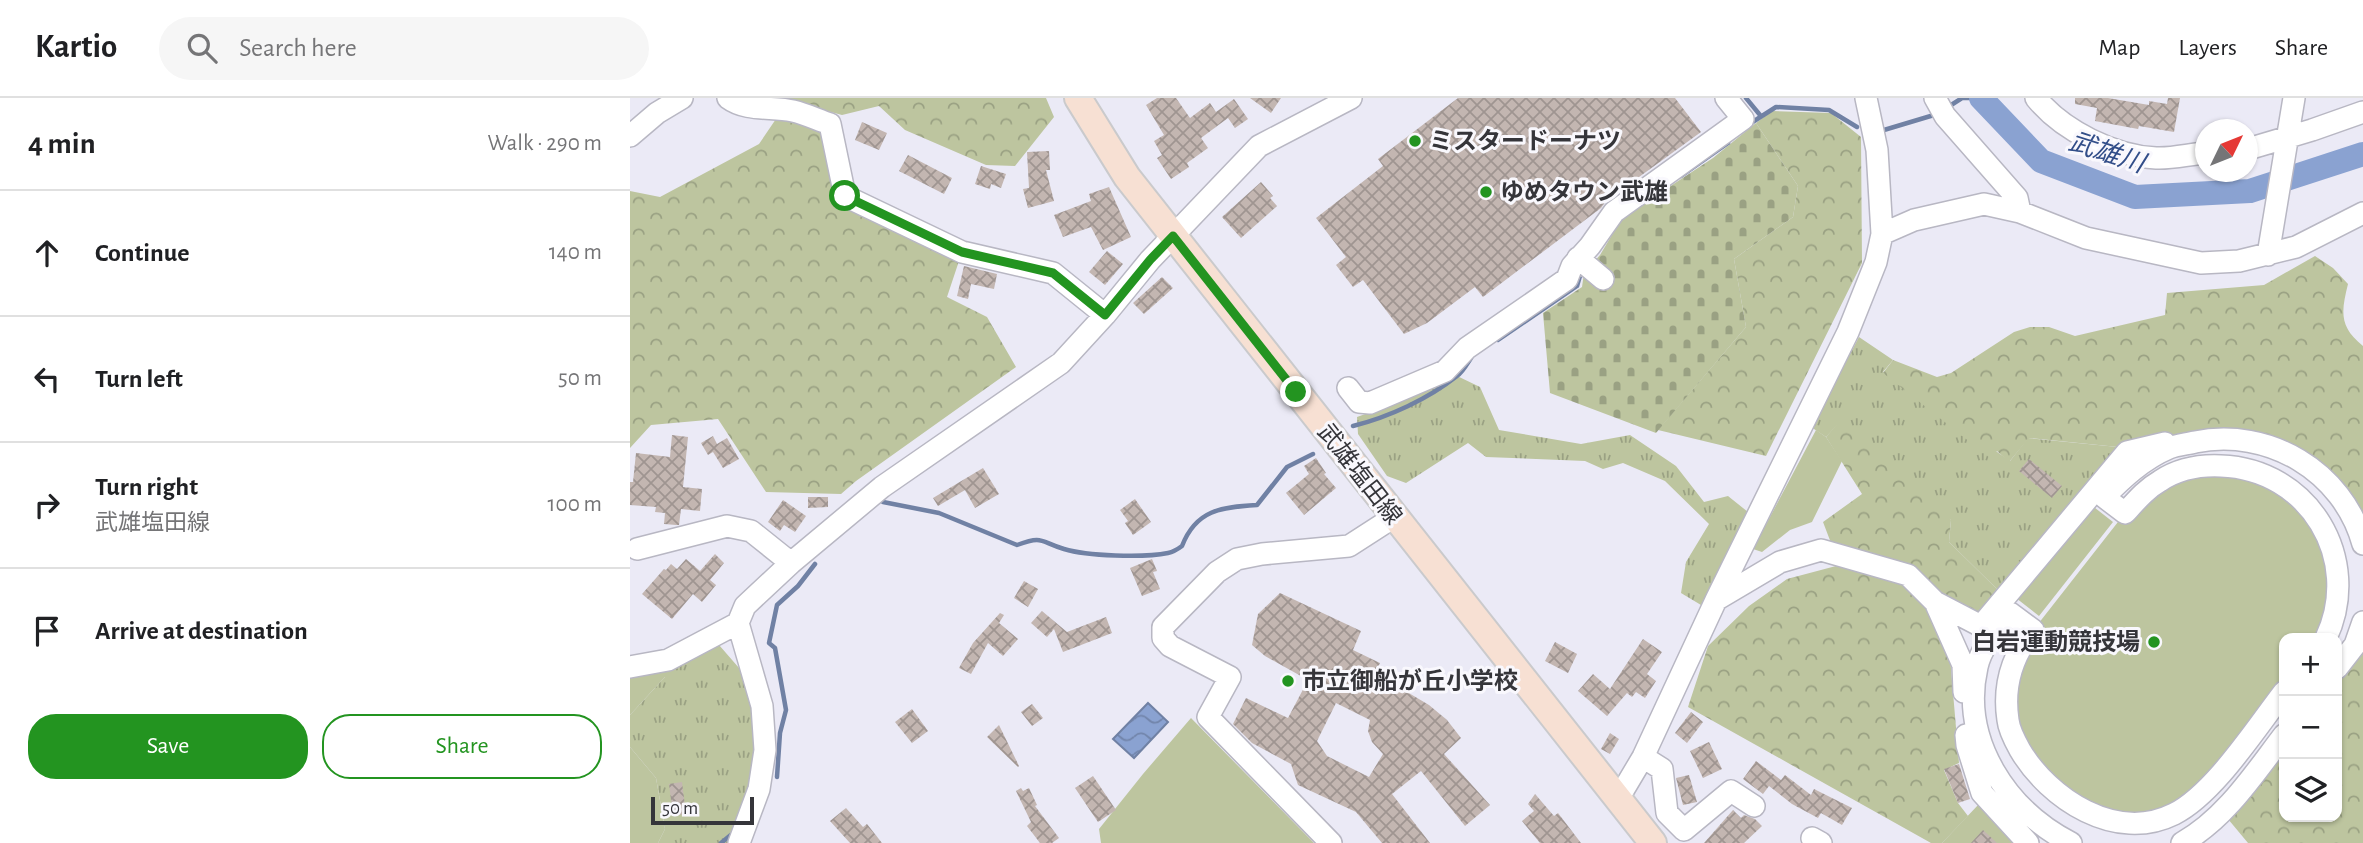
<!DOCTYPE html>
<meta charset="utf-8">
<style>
:root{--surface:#fff;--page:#f6f6f6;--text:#202124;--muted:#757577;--line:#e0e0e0;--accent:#239420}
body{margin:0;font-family:"Alegreya Sans","Noto Sans JP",sans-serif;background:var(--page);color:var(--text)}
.controls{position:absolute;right:21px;bottom:21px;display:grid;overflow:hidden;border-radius:14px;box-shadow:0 2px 5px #0004}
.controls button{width:63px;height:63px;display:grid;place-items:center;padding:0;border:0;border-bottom:2px solid var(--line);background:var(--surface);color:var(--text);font:35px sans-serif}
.compass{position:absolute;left:1565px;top:21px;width:63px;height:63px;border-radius:50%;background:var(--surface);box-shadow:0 2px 5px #0004;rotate:47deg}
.scale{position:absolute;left:21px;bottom:18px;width:103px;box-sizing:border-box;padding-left:7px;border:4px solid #35353a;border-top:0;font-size:19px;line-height:24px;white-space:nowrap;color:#35353a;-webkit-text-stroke:5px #f9f8fd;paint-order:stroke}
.stop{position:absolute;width:21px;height:21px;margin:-16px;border:5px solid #239420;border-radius:50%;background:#fff}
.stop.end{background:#239420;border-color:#fff;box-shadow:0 2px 7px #0008}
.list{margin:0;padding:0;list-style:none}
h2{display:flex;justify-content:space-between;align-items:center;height:91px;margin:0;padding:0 28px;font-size:30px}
h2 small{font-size:23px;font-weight:400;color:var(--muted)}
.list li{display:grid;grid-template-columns:46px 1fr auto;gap:21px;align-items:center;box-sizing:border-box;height:126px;padding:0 28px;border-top:2px solid var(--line)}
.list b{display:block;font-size:26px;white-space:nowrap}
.list p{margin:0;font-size:23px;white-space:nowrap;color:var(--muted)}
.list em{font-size:23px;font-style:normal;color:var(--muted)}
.actions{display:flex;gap:14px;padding:21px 28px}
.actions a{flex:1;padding:16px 0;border:2px solid var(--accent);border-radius:28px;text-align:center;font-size:24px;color:var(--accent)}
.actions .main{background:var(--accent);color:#fff}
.icon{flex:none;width:38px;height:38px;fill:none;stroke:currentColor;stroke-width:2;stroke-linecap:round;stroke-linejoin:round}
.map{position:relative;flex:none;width:1733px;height:745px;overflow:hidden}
header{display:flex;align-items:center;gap:42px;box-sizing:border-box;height:98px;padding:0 35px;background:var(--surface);border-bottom:2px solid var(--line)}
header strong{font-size:33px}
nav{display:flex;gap:38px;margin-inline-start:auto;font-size:24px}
.search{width:490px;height:63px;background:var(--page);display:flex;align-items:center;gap:18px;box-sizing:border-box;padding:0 24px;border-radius:38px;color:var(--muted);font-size:26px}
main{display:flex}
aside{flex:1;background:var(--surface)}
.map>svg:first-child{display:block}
.grass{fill:url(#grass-tufts)}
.forest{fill:url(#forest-crowns)}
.cemetery{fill:url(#cemetery-stones)}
.pitch{fill:#bdc59f}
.water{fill:url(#water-waves);stroke:#7081a4;stroke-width:2}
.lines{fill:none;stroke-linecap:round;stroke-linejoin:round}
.stream{stroke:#7081a4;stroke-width:4.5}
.river{stroke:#8aa2d1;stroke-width:24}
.building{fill:url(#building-cross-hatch);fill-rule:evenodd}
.minor-casing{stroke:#b8b7c3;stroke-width:24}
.major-casing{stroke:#cacacc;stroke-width:30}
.minor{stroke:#fff;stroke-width:21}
.major{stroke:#f7e0d3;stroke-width:26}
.route{stroke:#239420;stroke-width:9}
.poi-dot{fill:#239420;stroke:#f9f8fd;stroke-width:2.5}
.labels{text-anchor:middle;stroke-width:6;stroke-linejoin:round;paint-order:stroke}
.poi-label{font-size:24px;font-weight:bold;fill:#35353a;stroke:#f9f8fd;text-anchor:start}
.street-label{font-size:24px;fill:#35353a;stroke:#f9f8fd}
.water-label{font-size:26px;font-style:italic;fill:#324e89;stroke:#f9f8fd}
</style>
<header>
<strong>Kartio</strong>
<div class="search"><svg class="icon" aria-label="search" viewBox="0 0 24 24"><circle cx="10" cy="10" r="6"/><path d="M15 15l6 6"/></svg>Search here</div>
<nav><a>Map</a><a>Layers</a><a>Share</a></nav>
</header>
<main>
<aside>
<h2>4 min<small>Walk · 290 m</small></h2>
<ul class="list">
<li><svg class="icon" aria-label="ahead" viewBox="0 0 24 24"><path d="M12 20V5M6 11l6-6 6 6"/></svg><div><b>Continue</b></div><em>140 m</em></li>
<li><svg class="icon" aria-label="left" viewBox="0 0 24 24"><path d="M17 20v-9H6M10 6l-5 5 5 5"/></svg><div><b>Turn left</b></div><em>50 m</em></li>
<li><svg class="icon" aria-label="right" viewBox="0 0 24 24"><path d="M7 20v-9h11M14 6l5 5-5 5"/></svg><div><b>Turn right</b><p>武雄塩田線</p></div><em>100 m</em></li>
<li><svg class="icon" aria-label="arrive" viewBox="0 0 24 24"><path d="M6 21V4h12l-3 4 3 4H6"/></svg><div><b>Arrive at destination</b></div></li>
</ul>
<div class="actions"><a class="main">Save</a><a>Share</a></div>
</aside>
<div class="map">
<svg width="1733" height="745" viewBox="0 0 1733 745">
<defs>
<pattern id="grass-tufts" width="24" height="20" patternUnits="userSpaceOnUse" patternTransform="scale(1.75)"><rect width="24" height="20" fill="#bdc59f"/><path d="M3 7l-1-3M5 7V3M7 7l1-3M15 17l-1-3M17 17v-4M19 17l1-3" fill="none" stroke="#9aa183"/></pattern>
<pattern id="forest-crowns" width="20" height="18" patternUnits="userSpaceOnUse" patternTransform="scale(1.75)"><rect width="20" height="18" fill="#bdc59f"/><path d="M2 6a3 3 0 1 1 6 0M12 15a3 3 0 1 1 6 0" fill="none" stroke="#9aa183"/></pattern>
<pattern id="cemetery-stones" width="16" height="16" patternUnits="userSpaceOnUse" patternTransform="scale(1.75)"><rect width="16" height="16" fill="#bdc59f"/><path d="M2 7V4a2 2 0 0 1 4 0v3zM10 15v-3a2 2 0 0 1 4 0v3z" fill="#9aa183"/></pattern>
<pattern id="water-waves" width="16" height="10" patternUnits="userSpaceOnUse" patternTransform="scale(1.75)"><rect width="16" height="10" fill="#8aa2d1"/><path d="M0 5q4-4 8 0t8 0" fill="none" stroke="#7285ab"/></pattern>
<pattern id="building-cross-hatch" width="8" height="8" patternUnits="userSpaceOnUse" patternTransform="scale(1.75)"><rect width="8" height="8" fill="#c3b6b1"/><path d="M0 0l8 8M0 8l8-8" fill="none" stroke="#9f9591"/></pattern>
</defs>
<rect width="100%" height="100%" fill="#ebeaf6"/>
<path class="grass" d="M1229 239 1263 262 1253 274 1380 363 1398 340 1488 349 1370 494 1319 444 1321 422 1208 326 1196 339 1181 329Z
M823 276 850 289 869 332 951 346 1000 337 1046 368 1074 404 1098 398 1118 414 1071 507 1051 495 1056 464 1079 426 1035 383 993 365 973 371 955 363 856 359 838 345 776 385 757 378 728 336 727 319 760 307Z
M76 532 116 578 126 611V653L121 691 100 745H28L35 731 26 680 0 649V617L35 579V554Z"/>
<path class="forest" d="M137 0H416L424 19 385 68 356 67 275 32 249 8 212 17 171 6Z
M1142 13 1201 15 1231 39 1232 165 1136 358 1028 332 1116 229 1104 161 1163 119 1168 88 1126 25Z
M148 18 200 26 215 98 332 154 317 199 357 219 386 269 226 383 211 396 136 394 88 321 21 327 0 350V93L30 99 129 46Z
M1685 158 1703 170 1718 186C1711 214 1709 229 1733 248V446L1715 403 1625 343 1488 349 1399 340 1379 364 1367 353 1360 360 1253 275 1263 262 1307 279 1321 275 1384 234 1400 229H1419L1445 238 1535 217 1537 195 1634 187Z
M1208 325 1314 411 1321 422 1319 444 1370 494 1348 516 1331 511 1279 469 1201 445 1193 424 1232 396 1196 339Z
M1206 468 1266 480 1290 497 1320 559 1329 665 1314 672 1328 705 1338 718 1312 745H1301L1058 609 1078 548 1119 508 1157 481Z
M1733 524V745H1618L1593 715 1654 637V719H1707V570Z"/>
<path class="cemetery" d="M1126 25 1168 88 1163 119 1104 161 1116 229 1026 335 920 295 913 215 952 189 954 175 970 157 992 120 1083 60Z"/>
<path class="pitch" d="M1186 332 1196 339 1212 363 1182 424 1160 432 1132 454 1123 451Z
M1548 374 1650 384 1705 459 1696 540H1654V594L1560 707 1475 721 1399 667 1377 597 1390 549 1495 415Z
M1460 406 1483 424 1409 518 1386 500Z
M35 554V579L0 617V561Z
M561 620 684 745H471L469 731 513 676Z
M0 649 26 680 35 731 28 745H0Z
M1349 706 1389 745H1312Z"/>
<path class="water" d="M518 605 538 624 504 660 483 641Z"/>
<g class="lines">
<path class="stream" d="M1116 0 1130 17
M1318 9 1332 0H1351
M1121 25 1146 9 1199 12 1227 29
M1254 32 1304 17
M1051 78 1098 45
M868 242 947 188 952 171
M723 328C759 319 798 301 827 278 833 274 837 266 841 260
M253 404 309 415 387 447C414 437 410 444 434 451 457 458 513 460 538 455 543 454 548 451 552 448 566 412 591 409 627 407L657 369 683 356
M147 679 150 635 156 612 145 550 139 545 147 507 168 488 185 466
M91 745 102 736"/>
<path class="river" d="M1351 0 1411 63 1505 99 1620 93 1733 56"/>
</g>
<path class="building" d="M527 0H546L560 20 580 5 586 14 604 1 618 21 605 30 598 20 571 40 578 50 557 65 559 69 541 81 527 60 532 57 524 43 534 37 516 7Z
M620 0H651L641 15Z
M828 0H1045L1071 34 976 103 971 110 853 199 845 189 797 225 774 236 733 182 723 189 706 167 716 159 686 120 753 68 748 61Z
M1445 0H1478L1519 7V3L1537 6 1538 0H1550L1544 34 1509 28 1508 31 1465 23 1467 10 1445 6Z
M232 24 257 35 249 52 225 42Z
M419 53 420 72H416L424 103 398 110 393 91 399 90 397 54Z
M278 57 322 80 314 96 269 73Z
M351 68 376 76 371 90 361 86 360 91 345 86Z
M631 84 643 98 640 100 647 108 611 140 592 119Z
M479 89 501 139 473 152 461 129 433 139 424 117 461 103 459 96Z
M477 153 493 166 475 187 459 174Z
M334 168 367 176 364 191 341 186 338 201 327 198Z
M532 179 543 190 514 216 503 205Z
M42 337 58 339 53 389 72 391 70 413 51 411 49 427H46L34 426 35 415 25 414 26 409 0 407V384H3L6 355 40 359Z
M83 338 87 346 97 340 109 361 93 370 83 354 78 357 71 345Z
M686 360 696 375 694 376 706 390 674 417 656 395 679 376 674 368Z
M1399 361 1432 388 1422 400 1389 373Z
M353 370 369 396 345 410 335 392 308 408 303 400Z
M178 399H198V409L178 410Z
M505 401 521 424 503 437 495 425 498 423 490 412Z
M153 402 176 418 165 434 154 427 150 433 138 424Z
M85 456 94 465 80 482 86 487 72 504 63 496 42 521 12 496 34 471 36 472 41 466 47 471 56 461 70 473Z
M522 461 527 473 523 474 530 491 512 498 500 470Z
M394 483 408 491 398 509 384 500Z
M650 495 731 533 723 552 750 565 745 575 799 607 817 622 831 640 814 656 860 707 835 728 791 673 762 696 800 745H752L726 714 668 687 661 666 622 645 603 626 616 600 658 620 678 582 635 558 622 547 628 516ZM706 605 740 622 738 633 742 644 753 656 739 679 697 658 687 643Z
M412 513 437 534 476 519 482 535 433 554 424 531 417 539 401 525Z
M370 515 374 517 369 525 388 541 373 558 358 545 341 576 329 570 343 545Z
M1013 541 1032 554 1017 576 1026 583 1015 600 1006 594 1002 599 997 595 977 618 948 593 963 576 980 591Z
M925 544 947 556 938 575 915 563Z
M402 606 413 620 402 628 391 614Z
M282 611 298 633 282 645 265 624Z
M1061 614 1073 624 1057 645 1045 635Z
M369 627 389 668 388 669 357 639Z
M980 635 989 641 980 656 971 651Z
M1079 644 1092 671 1073 680 1060 653Z
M1126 663 1151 682 1155 677 1181 697 1184 691 1222 710 1212 727 1191 715 1188 720 1162 706 1139 688 1133 696 1113 681Z
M1329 666 1340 701 1328 705 1314 671Z
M1059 677 1067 704 1053 707 1046 680Z
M463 678 486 712 468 724 445 690Z
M52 684 56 716 43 718 39 686Z
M391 690 393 693 399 690 407 707 405 708 429 740 422 745H410L397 728 401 724 386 693Z
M905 696 924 718 928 715 951 745H910L892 723 904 713 898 706Z
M216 710 233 729 237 726 252 745H220L200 723Z
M1103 712 1111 720 1114 717 1125 721 1132 728 1114 745H1074Z
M1353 732 1367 745H1341Z"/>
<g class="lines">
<defs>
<path id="minor" d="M98 0C117 14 142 8 163 13 176 16 188 22 200 26L215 98 332 154 423 175 475 217
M1236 0 1247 52 1252 136
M1305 0 1315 18 1387 100 1390 114
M1406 0C1433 33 1484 58 1526 60 1542 61 1560 56 1576 55
M0 38 27 15 52 0
M1618 51 1682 32 1733 14
M1638 157 1664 0
M948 160 973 181
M718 290 729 304 740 305 815 273 837 250 937 181 942 168 960 148 984 114 1113 21 1096 0
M7 451 97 428 121 433 161 465
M1086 502 1150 464 1191 452 1278 477 1305 504 1351 528 1497 354 1535 345
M1305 504 1333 567 1334 594
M1696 540C1733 461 1679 371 1591 368 1570 367 1548 371 1530 383 1516 391 1506 403 1495 415L1474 399C1493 380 1513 361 1539 350 1546 347 1557 346 1565 344 1638 329 1713 373 1733 446
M0 569 38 562 108 525
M1707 570 1725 547 1733 524
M1336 637 1337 647 1352 695 1398 745
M1013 659 1032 671 1037 715 1054 732 1101 693 1124 708
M988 701 1013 659 1086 502 1218 234 1246 164 1252 136 1284 122 1354 106 1390 114 1456 140 1571 165 1609 163 1666 149 1733 115
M1182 740 1191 745
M109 745 129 691 135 652 132 608 108 525 115 508 161 465 252 389 431 265 475 217 520 162 629 48 721 0
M701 745 578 619 600 579 540 548 533 540V529L587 474 607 461 632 456 719 448 764 419
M1441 745C1377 712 1330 643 1347 569 1351 549 1368 530 1380 515L1403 532C1382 558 1373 589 1378 622 1379 632 1385 643 1390 652 1419 701 1486 745 1544 716 1584 696 1626 630 1654 594
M1552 745C1596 720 1624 676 1654 637"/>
<path id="major" d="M448 0 497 79 1023 745"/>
</defs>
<use href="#minor" class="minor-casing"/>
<use href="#major" class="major-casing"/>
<use href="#minor" class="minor"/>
<use href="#major" class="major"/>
</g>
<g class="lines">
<path class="route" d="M215 98 332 154 423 175 475 217 520 162 543 138 666 294"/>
</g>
<g class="poi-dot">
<circle cx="785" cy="43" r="7"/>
<circle cx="856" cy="94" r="7"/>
<circle cx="1524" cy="544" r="7"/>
<circle cx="658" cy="583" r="7"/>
</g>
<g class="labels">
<g class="poi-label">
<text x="799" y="51">ミスタードーナツ</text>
<text x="870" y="102">ゆめタウン武雄</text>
<text x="1510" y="552" text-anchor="end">白岩運動競技場</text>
<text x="672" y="591">市立御船が丘小学校</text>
</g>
<g class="street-label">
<text transform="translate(730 376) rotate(52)" y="8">武雄塩田線</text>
</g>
<g class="water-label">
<text transform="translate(1477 54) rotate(18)" y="9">武雄川</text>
</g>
</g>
</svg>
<div class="controls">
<button>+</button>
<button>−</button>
<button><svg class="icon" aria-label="layers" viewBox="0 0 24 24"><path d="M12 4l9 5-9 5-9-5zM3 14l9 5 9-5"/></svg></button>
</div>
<svg class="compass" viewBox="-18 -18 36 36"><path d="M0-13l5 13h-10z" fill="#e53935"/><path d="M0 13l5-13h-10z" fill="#757577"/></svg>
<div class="scale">50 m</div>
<div class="stop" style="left:215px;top:98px"></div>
<div class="stop end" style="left:666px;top:294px"></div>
</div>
</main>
